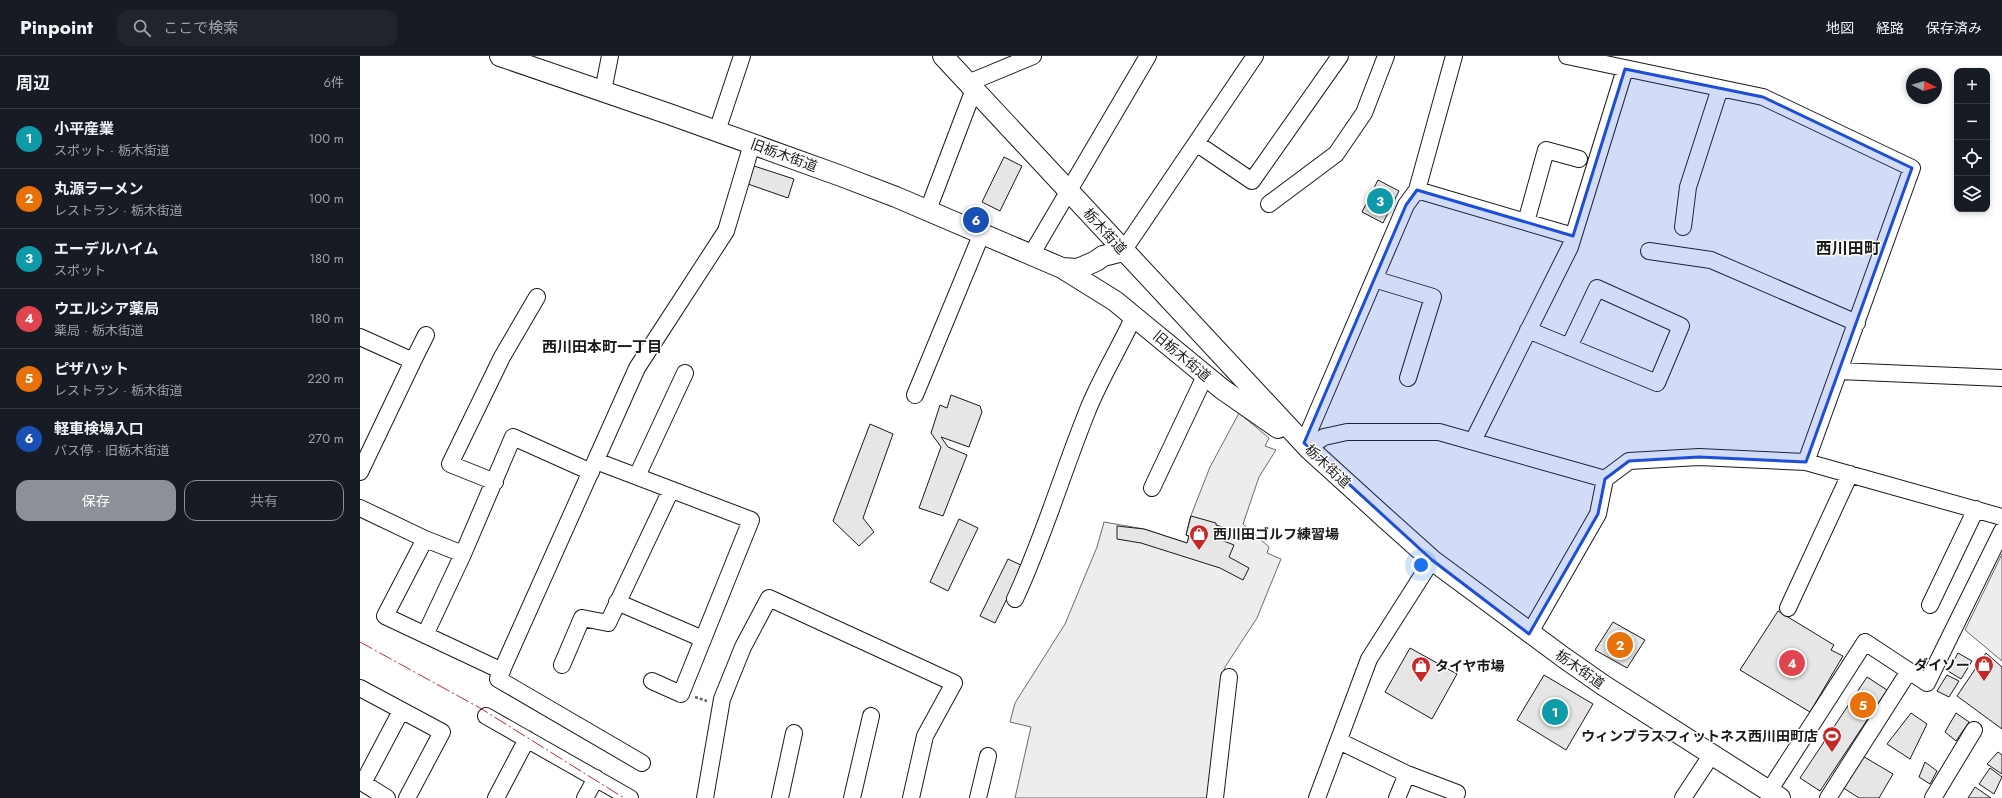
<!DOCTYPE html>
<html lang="ja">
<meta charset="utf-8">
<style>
:root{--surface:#171b24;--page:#20242c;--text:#f1f3f6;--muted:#9ea1a6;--line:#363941;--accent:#8c9099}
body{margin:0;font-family:Jost,"Noto Sans JP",sans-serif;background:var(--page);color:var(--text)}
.controls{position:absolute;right:12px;top:12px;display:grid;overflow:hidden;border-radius:8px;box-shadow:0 2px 6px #0003}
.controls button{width:36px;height:36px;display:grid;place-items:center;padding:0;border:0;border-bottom:1px solid var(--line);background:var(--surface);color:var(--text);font:20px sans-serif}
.compass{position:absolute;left:1546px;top:12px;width:36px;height:36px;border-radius:50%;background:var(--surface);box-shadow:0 2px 6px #0003;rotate:95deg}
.you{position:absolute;left:1061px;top:509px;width:14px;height:14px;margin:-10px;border:3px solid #fff;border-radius:50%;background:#1a73e8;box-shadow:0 0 0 6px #1a73e833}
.badge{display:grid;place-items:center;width:26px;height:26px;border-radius:50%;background:var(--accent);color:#fff;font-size:13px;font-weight:700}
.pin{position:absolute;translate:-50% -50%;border:2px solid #fff;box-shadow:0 1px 4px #0006}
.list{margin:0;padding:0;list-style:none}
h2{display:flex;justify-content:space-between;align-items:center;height:52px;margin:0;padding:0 16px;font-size:17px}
h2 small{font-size:13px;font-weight:400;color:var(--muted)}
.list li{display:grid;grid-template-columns:26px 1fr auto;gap:12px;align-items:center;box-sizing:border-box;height:60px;padding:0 16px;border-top:1px solid var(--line)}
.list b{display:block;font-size:15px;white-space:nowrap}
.list p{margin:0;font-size:13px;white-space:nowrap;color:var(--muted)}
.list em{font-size:13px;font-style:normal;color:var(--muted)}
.actions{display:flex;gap:8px;padding:12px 16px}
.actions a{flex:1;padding:9px 0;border:1px solid var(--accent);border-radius:12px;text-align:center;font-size:14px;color:var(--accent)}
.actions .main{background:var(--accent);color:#fff}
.icon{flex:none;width:22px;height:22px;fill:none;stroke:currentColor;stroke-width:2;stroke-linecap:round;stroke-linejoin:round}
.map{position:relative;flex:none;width:1642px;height:742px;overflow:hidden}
header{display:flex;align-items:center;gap:24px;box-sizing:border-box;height:56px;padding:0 20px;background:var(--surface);border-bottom:1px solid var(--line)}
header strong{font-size:19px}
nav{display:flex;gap:22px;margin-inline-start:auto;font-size:14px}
.search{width:280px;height:36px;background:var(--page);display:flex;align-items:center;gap:10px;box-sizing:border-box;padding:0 14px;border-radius:12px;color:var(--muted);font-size:15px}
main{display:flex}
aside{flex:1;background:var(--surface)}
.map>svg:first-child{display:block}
.built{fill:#ededed;stroke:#6a6a6a}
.building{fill:#e6e6e6;stroke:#1a1a1a}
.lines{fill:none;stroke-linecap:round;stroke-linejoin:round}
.minor-casing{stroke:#1a1a1a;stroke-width:18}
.major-casing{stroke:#1a1a1a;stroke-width:22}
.path{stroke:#5f5f5f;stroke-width:2.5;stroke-dasharray:3 2;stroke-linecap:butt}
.minor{stroke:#fff;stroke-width:16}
.major{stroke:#fff;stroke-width:20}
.power{stroke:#c62828;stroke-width:1;stroke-dasharray:14 3 2 3;stroke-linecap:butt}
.marked{fill:#1d4ed8;fill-opacity:0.2;stroke:#1d4ed8;stroke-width:3;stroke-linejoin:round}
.labels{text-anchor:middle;stroke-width:3;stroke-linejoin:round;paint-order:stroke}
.street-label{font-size:14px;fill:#1a1a1a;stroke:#fff}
.poi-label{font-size:14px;font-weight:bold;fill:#1a1a1a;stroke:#fff;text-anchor:start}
.neighbourhood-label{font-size:15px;font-weight:bold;fill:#1a1a1a;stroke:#fff}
.quarter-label{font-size:16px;font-weight:bold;fill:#1a1a1a;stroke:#fff}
</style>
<header>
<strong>Pinpoint</strong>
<div class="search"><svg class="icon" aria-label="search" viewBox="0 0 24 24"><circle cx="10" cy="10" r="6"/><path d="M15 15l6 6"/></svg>ここで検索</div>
<nav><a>地図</a><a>経路</a><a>保存済み</a></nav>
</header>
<main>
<aside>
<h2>周辺<small>6件</small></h2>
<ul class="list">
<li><span class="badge" style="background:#0f9aa8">1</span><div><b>小平産業</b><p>スポット · 栃木街道</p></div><em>100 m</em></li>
<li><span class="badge" style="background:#e8710a">2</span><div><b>丸源ラーメン</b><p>レストラン · 栃木街道</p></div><em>100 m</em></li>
<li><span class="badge" style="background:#0f9aa8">3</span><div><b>エーデルハイム</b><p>スポット</p></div><em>180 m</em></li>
<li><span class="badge" style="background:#e0444e">4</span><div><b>ウエルシア薬局</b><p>薬局 · 栃木街道</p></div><em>180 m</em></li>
<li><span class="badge" style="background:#e8710a">5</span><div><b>ピザハット</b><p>レストラン · 栃木街道</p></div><em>220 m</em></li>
<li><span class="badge" style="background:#1a4fb4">6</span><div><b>軽車検場入口</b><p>バス停 · 旧栃木街道</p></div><em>270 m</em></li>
</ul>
<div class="actions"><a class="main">保存</a><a>共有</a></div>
</aside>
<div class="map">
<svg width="1642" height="742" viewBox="0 0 1642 742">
<rect width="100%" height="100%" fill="#fff"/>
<path class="built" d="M879 357 909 382 905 390 916 394 899 421 883 468 909 491 907 497 921 503 897 562 865 611 847 742H655L671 671 650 666 655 647 705 568 737 491 744 466 784 473 827 487 829 481 826 479 830 462 850 411Z
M1642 498V605L1605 574Z"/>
<path class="building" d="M644 101 662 110 640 155 622 146Z
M391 109 434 123 428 142 385 127Z
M1018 124 1039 135 1023 167 1002 156Z
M591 339 620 350 622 356 609 391 581 381 588 391 607 399 583 460 559 452 581 391 571 377 580 349 587 352Z
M510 368 533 378 503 462 514 476 499 490 473 465Z
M831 460 856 467V469L865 472 861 484 874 489 869 501 889 512 883 524 860 512 781 487 757 483V470L784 473 827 487 829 480 826 479Z
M599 463 618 472 588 535 570 526Z
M648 503 663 510 635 567 620 560Z
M1418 555 1474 589 1471 594 1483 600 1450 656 1380 614Z
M1253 566 1285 584 1267 612 1235 594Z
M1050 592 1097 618 1072 663 1025 636Z
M1598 597 1612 605 1601 623 1588 615Z
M1626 597 1642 611V673L1597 640Z
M1184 619 1233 648 1206 694 1157 664Z
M1587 619 1599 625 1589 641 1577 635Z
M1507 621 1527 634 1460 735 1440 722Z
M1551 657 1567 668 1550 703 1527 688Z
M1596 657 1609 666 1596 685 1585 676Z
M1638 696 1642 699V718L1627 708Z
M1501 699 1533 718 1519 742H1499L1482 731Z
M1565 706 1577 715 1570 728 1559 721Z
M1630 712 1642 721 1634 738 1619 728Z
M1615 731 1631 742H1608Z"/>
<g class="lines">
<defs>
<path id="minor" d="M1207 0 1403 41 1552 112 1446 406
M608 27 673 0
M243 35 250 0
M357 75 382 0
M836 87 892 125 980 0
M1057 134 1213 180
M909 148 976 98 1004 57 1026 0
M568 154 614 33
M1166 166 1186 94 1219 103
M1323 171 1328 131 1360 32
M763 195 895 0
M1289 195 1351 204 1497 267
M671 199 788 0
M1014 223 1073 241 1048 322
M1168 274 1297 327 1321 270 1237 232 1209 291
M0 281 53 305 0 416
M53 305 66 279
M1479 315 1642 322
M555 339 622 177
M1113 385 1210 191 1265 13
M944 387 1046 149 1057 134 1094 0
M948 392 964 381 987 376H1079L1245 423 1269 405 1339 401 1446 406 1642 461
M236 405 391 464 321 638 292 625
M277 420 325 317
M135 426 90 408 142 301 177 241
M792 432 845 320
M0 452 65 483
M655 543C683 483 702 418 727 356 740 323 759 293 774 260
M257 546 343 583
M1570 549 1616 453
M1428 552 1490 418
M1169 578 1238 458 1245 423
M65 579 103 498
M202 609 222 562 248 567 311 434
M142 615 25 560 65 483 103 498 153 381 231 416
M0 632 82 676 47 742
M126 660 270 742
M979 685 1047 718 1097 737
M282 707 138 623 277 312 366 175 392 88
M0 725 27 742
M3 727 41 655
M1409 735 1505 586 1549 615
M136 742 167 683
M225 742 236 722
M345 742 362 643 383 591 409 542 594 627 565 680 551 742
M420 742 434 677
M492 742 511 660
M618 742 628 700
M855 742 869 621
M957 742 1009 603 1072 504
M1037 742 1047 718
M1323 742 1352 698
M1468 742 1549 615 1567 627 1642 475
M1573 742 1614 674"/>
<path id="major" d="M140 0 309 58 481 120 536 141 702 212 755 245 862 333 918 372
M583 0 948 392 1025 462 1072 504 1203 601 1243 629 1420 742
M702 212 718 213 736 205 743 200 763 195"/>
</defs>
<use href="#minor" class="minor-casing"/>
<use href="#major" class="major-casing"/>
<path class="path" d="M335 641 347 645"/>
<use href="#minor" class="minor"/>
<use href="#major" class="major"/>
<path class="power" d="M0 586 120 652 264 742"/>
</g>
<path class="marked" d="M1265 13 1403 41 1552 112 1446 406 1339 401 1269 405 1245 423 1238 458 1169 578 1072 504 944 387 1046 149 1057 134 1213 180Z"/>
<defs>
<symbol id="shop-pin" viewBox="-11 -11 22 30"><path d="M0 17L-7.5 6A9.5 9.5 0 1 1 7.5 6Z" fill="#c62828" stroke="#fff"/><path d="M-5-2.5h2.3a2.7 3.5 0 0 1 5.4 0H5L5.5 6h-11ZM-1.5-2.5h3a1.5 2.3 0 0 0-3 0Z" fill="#fff"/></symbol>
<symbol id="stadium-pin" viewBox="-11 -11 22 30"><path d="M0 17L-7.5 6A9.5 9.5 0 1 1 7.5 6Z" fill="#c62828" stroke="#fff"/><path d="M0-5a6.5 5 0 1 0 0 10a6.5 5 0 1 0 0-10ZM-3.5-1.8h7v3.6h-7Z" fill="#fff"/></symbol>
</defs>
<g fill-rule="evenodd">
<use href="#shop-pin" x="828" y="467" width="22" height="30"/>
<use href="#shop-pin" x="1613" y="598" width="22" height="30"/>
<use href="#shop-pin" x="1050" y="599" width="22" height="30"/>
<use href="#stadium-pin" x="1461" y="669" width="22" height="30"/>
</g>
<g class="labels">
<g class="street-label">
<text transform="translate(424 99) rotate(20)" y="5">旧栃木街道</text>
<text transform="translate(745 175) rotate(48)" y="5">栃木街道</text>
<text transform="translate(822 300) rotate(40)" y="5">旧栃木街道</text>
<text transform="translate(968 410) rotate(43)" y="5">栃木街道</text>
<text transform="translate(1220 613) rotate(35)" y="5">栃木街道</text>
</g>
<g class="poi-label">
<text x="853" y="483">西川田ゴルフ練習場</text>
<text x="1610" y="614" text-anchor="end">ダイソー</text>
<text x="1075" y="615">タイヤ市場</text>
<text x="1458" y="685" text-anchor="end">ウィンプラスフィットネス西川田町店</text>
</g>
<g class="neighbourhood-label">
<text x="242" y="296">西川田本町一丁目</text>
</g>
<g class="quarter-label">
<text x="1488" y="198">西川田町</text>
</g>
</g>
</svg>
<div class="controls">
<button>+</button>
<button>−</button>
<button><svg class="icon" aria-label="locate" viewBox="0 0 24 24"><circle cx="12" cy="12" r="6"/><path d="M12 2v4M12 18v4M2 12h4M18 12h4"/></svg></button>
<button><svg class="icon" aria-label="layers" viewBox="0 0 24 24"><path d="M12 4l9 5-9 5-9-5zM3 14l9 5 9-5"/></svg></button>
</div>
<svg class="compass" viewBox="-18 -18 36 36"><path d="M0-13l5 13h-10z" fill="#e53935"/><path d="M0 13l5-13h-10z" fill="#9ea1a6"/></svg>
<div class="you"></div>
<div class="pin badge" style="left:1195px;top:656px;background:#0f9aa8">1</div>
<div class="pin badge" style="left:1260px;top:589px;background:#e8710a">2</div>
<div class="pin badge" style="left:1020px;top:145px;background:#0f9aa8">3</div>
<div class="pin badge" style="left:1432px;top:607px;background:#e0444e">4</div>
<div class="pin badge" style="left:1503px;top:649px;background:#e8710a">5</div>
<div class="pin badge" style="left:616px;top:164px;background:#1a4fb4">6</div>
</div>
</main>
